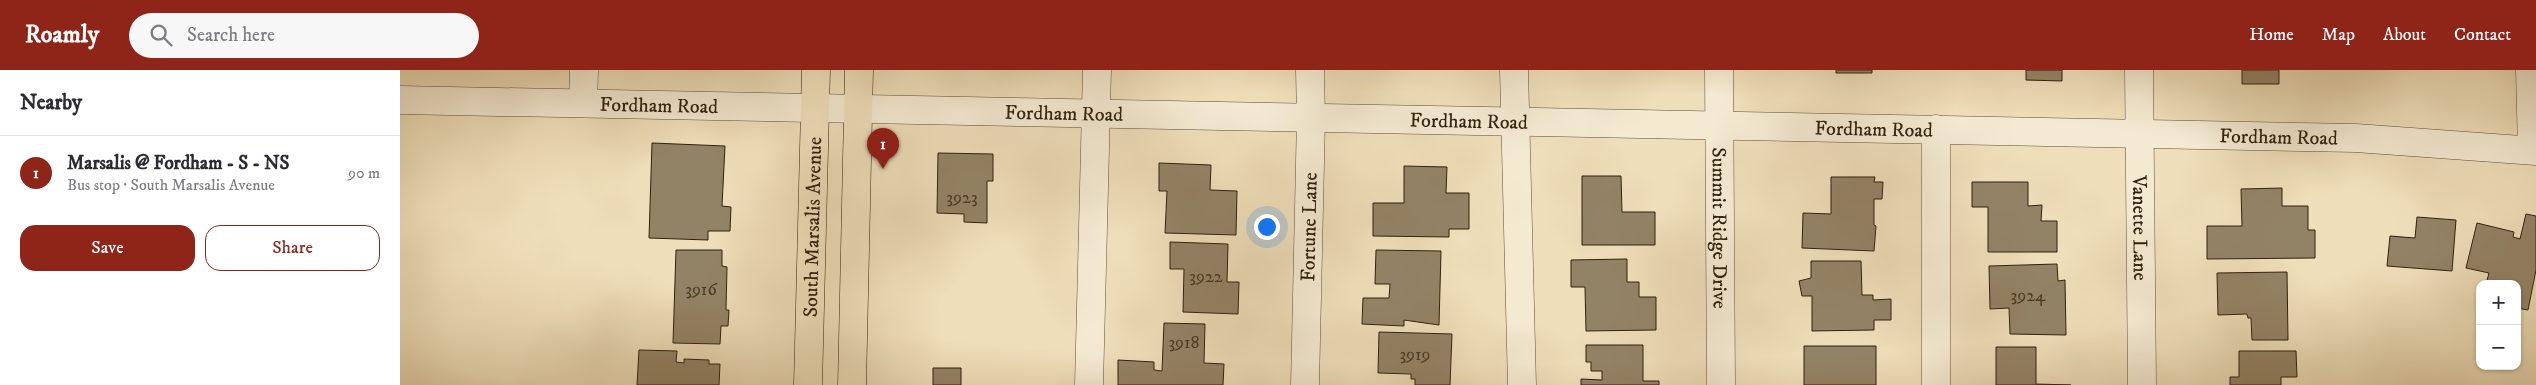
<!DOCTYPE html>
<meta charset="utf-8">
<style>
:root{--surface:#fff;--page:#f7f7f7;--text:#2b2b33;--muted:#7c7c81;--line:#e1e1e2;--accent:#8f2418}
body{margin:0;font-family:"IM FELL DW Pica",serif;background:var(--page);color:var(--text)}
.controls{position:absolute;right:15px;bottom:15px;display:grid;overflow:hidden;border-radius:10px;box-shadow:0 1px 4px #0004}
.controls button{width:45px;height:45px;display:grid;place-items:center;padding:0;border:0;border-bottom:1px solid var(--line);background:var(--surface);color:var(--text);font:25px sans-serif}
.you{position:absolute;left:866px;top:156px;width:18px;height:18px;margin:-12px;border:4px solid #fff;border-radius:50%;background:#1a73e8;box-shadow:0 0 0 8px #1a73e833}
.badge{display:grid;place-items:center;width:32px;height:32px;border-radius:50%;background:var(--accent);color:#fff;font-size:16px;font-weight:700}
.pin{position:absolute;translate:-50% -41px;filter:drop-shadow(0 1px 2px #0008)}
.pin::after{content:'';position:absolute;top:26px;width:18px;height:15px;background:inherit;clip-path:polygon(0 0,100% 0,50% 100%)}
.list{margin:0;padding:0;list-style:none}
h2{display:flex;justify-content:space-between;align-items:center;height:65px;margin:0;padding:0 20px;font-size:21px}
h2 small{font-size:16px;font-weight:400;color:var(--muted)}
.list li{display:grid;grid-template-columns:32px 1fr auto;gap:15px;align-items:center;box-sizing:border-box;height:75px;padding:0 20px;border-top:1px solid var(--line)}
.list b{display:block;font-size:19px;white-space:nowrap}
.list p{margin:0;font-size:16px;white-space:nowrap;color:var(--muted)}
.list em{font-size:16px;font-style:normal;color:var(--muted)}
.actions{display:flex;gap:10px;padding:15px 20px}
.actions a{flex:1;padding:11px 0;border:1px solid var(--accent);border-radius:15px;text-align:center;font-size:18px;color:var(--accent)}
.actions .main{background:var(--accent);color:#fff}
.icon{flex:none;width:28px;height:28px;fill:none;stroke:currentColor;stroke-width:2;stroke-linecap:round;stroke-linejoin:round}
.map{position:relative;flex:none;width:2136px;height:315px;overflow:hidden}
header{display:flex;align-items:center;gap:30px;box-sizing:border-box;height:70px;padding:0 25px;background:var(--accent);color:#fff}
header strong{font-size:24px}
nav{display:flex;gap:28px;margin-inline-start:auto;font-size:18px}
.search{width:350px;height:45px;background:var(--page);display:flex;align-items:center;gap:12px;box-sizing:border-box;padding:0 18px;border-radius:28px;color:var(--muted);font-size:19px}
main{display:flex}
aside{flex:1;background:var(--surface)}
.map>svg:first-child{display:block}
.building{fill:#938366;stroke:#30210d}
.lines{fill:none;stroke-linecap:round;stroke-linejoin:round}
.minor-casing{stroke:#605038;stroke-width:29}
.major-casing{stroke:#30210d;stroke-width:29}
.minor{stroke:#f4ead2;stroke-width:28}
.major{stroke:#eedeb9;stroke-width:28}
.labels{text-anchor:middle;stroke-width:5;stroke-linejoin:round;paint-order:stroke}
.number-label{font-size:18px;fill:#493a23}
.street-label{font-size:20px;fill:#30210d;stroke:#f4ead2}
</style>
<header>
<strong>Roamly</strong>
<div class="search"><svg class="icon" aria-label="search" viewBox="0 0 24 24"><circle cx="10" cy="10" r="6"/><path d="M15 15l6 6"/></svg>Search here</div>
<nav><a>Home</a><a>Map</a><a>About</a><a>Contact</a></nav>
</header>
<main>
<aside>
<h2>Nearby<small></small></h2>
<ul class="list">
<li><span class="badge">1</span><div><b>Marsalis @ Fordham - S - NS</b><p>Bus stop · South Marsalis Avenue</p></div><em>90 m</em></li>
</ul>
<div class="actions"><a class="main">Save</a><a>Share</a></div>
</aside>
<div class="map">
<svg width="2136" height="315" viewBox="0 0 2136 315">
<rect width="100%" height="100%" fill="#eedeb9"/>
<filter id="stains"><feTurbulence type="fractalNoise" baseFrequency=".004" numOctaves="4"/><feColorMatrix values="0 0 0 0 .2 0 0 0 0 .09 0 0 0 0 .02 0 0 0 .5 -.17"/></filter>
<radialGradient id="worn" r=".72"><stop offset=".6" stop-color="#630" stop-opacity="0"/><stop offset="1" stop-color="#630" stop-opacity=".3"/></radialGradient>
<path class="building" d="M1436 0H1472V3H1436Z
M1626 0H1662V11L1626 10Z
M1842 0H1879V14H1842Z
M252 73 325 76 322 136 331 137 330 161H308V170L249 168Z
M538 83 593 84V111H587V153L564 152V144L537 143Z
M759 93 811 95 810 120 837 121 836 165 765 163 767 121H759Z
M1004 96 1047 97 1046 123H1069V159H1049V167L973 166V133H1004Z
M1182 106H1221L1222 142H1255V175H1182Z
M1431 107H1475L1474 112H1483L1482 129H1474V155L1476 156 1474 181 1402 178 1403 143 1431 144Z
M1572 112H1628V136L1642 135 1641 151H1657V182H1588V137H1572Z
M1882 118V136H1908V160H1915V188L1807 189V156H1842L1841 119Z
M2126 144 2136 146V200L2128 240 2117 238V214H2086L2089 203 2066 198 2077 153 2114 162 2113 167 2120 169Z
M2017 147 2056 150 2052 201 1987 196 1990 166 2015 168Z
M770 172 828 174 827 212H839L838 244 783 242 784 199H770Z
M276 180H322V196L327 197 326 240H329L328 256H321L320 274 273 273Z
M976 180 1041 181 1039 255 1004 250V256L962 254 963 228H989L990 214H975Z
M1227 189V212H1239V227H1256V260L1186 261 1185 217H1171V190Z
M1411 191H1461L1462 225H1473V230L1491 229V250H1474V260L1412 261V226H1402L1399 211 1411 208Z
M1657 194 1658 211 1665 210 1666 265 1610 264 1609 238 1590 239 1589 196Z
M1887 202 1888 270H1852L1851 248H1848L1847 244 1818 245 1817 203Z
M764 253 805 254 804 293 824 294 823 315H718V290L754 292V300L762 301Z
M979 262 1052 264 1050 315H1015V309H1011V304L978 303Z
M1186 275H1243V311H1259V315H1181V309L1202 310V301H1191V292H1186Z
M1404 276H1476V315H1404Z
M1596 277H1636V314L1671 315H1596Z
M239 280 277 281 276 292 284 293V289L309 290V294H320L319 315H237Z
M1839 281H1896L1897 307H1881V315H1830V307H1839Z
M533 298H561V315H533Z"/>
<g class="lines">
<defs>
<g id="minor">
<path d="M1114 0 1122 315"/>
<path id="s1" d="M1319 0 1321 315"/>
<path id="s2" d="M1739 0 1742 315"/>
<path d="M2130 0 2132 80"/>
<path id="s3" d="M0 30 1956 68 2136 81"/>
<path d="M183 33 184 0"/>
<path d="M689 315 697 0"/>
<path id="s4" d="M905 315 911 48 910 0"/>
<path d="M1536 315V59"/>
</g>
<g id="major">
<path id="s5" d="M408 315 416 0"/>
<path d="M452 315 459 0"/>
</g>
</defs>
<use href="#minor" class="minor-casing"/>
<use href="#major" class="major-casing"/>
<use href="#minor" class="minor"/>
<use href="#major" class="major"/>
</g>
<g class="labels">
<g class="number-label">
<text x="562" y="133">3923</text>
<text x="806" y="212">3922</text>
<text x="301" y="225">3916</text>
<text x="1628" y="231">3924</text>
<text x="784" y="278">3918</text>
<text x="1015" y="290">3919</text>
</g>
<g class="street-label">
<text dy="7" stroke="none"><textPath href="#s3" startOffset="259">Fordham Road</textPath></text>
<text dy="7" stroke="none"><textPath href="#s3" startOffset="664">Fordham Road</textPath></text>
<text dy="7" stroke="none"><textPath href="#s3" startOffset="1069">Fordham Road</textPath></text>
<text dy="7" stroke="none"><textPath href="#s3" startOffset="1474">Fordham Road</textPath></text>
<text dy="7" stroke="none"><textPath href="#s3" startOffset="1879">Fordham Road</textPath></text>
<text dy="7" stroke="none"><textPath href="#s4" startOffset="158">Fortune Lane</textPath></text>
<text dy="7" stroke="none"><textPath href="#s5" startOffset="158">South Marsalis Avenue</textPath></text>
<text dy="7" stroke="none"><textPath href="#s1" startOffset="158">Summit Ridge Drive</textPath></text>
<text dy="7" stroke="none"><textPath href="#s2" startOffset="158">Vanette Lane</textPath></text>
</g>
</g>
<rect width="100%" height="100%" filter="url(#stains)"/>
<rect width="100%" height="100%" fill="url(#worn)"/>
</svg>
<div class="controls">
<button>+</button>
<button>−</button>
</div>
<div class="you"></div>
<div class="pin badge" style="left:483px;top:99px">1</div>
</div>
</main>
